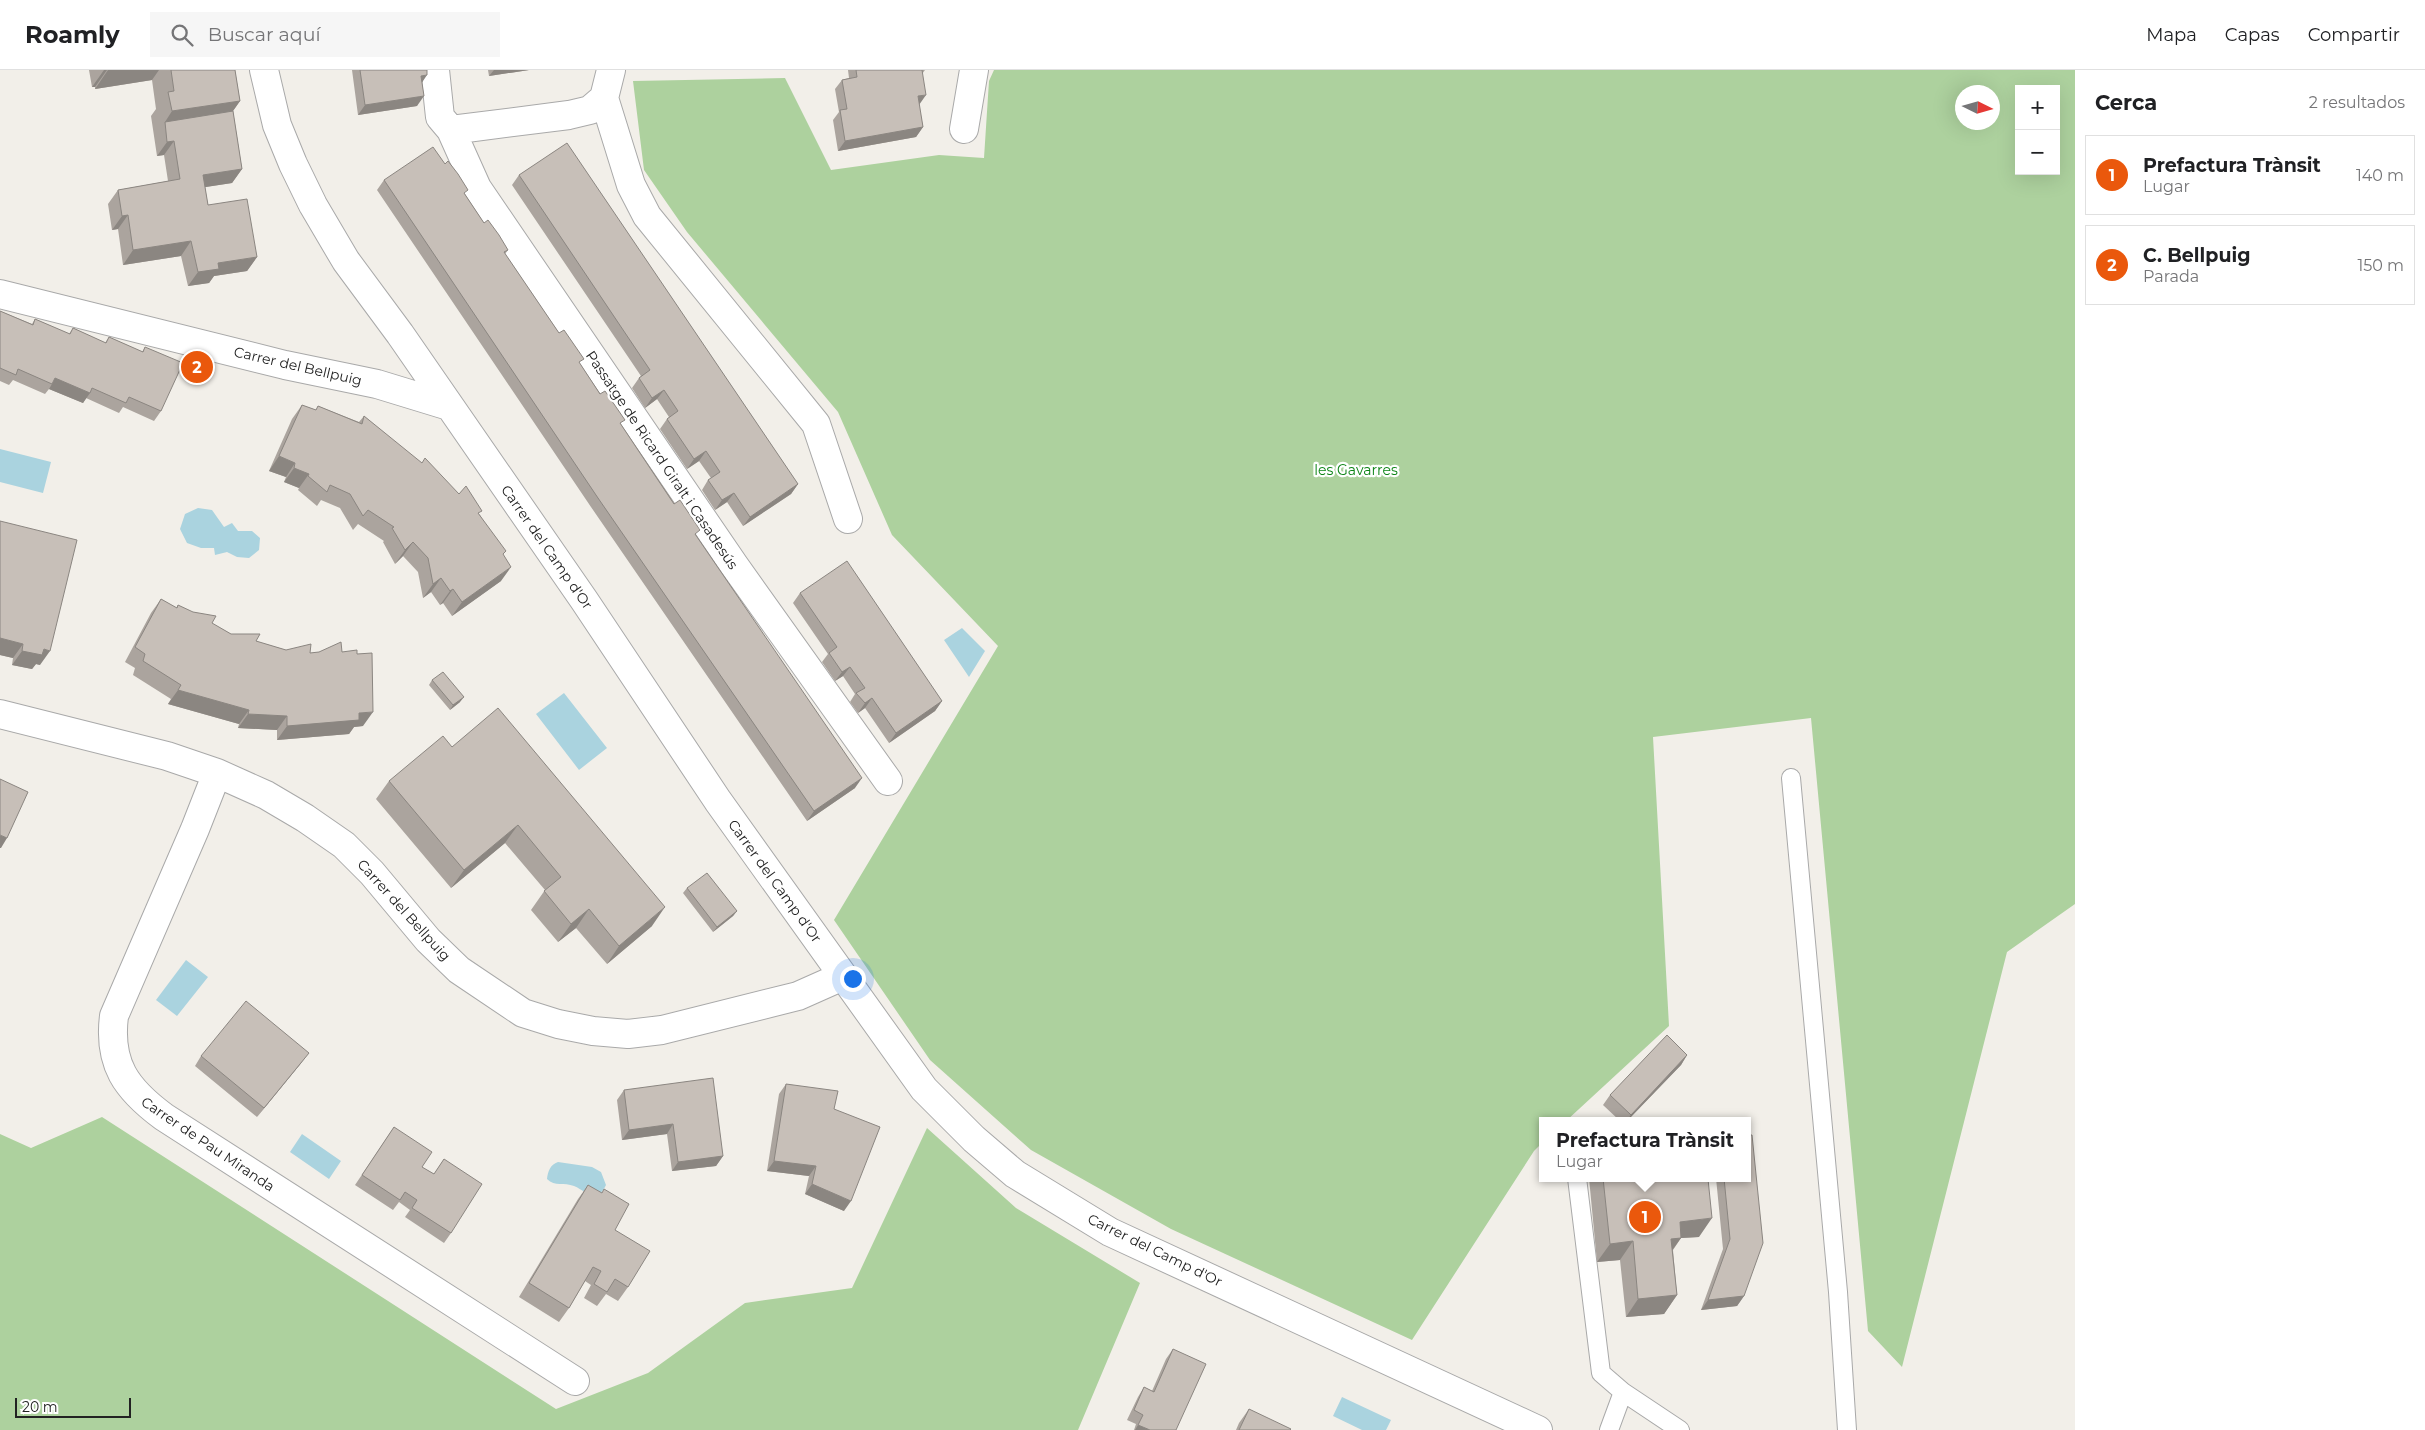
<!DOCTYPE html>
<html lang="es">
<meta charset="utf-8">
<style>
:root{--surface:#fff;--page:#f6f6f6;--text:#202124;--muted:#757577;--line:#e0e0e0;--accent:#ea580c}
body{margin:0;font-family:Montserrat,sans-serif;background:var(--page);color:var(--text)}
.controls{position:absolute;right:15px;top:15px;display:grid;overflow:hidden;border-radius:0px;box-shadow:0 5px 20px #0002}
.controls button{width:45px;height:45px;display:grid;place-items:center;padding:0;border:0;border-bottom:1px solid var(--line);background:var(--surface);color:var(--text);font:25px sans-serif}
.compass{position:absolute;left:1955px;top:15px;width:45px;height:45px;border-radius:50%;background:var(--surface);box-shadow:0 5px 20px #0002;rotate:95deg}
.scale{position:absolute;left:15px;bottom:12px;width:116px;box-sizing:border-box;padding-left:5px;border:2px solid #222;border-top:0;font-size:14px;line-height:18px;white-space:nowrap;color:#222;-webkit-text-stroke:4px #fff;paint-order:stroke}
.you{position:absolute;left:852px;top:908px;width:18px;height:18px;margin:-12px;border:4px solid #fff;border-radius:50%;background:#1a73e8;box-shadow:0 0 0 8px #1a73e833}
.badge{display:grid;place-items:center;width:32px;height:32px;border-radius:50%;background:var(--accent);color:#fff;font-size:16px;font-weight:700}
.pin{position:absolute;translate:-50% -50%;border:2px solid #fff;box-shadow:0 1px 5px #0006}
.popup{position:absolute;left:1539px;top:1047px;width:212px;height:65px;box-sizing:border-box;display:grid;place-content:center;border-radius:0px;background:var(--surface);filter:drop-shadow(0 1px 4px #0005);font-size:16px;white-space:nowrap;color:var(--muted)}
.popup b{font-size:19px;color:var(--text)}
.popup::after{content:'';position:absolute;left:50%;top:100%;margin-left:-10px;border:10px solid transparent;border-top-color:var(--surface)}
.list{margin:0;padding:0;list-style:none}
h2{display:flex;justify-content:space-between;align-items:center;height:65px;margin:0;padding:0 20px;font-size:21px}
h2 small{font-size:16px;font-weight:400;color:var(--muted)}
.list li{display:grid;grid-template-columns:32px 1fr auto;gap:15px;align-items:center;box-sizing:border-box;height:80px;margin:0 10px 10px;padding:0 10px;border:1px solid var(--line);border-radius:0px}
.list b{display:block;font-size:19px;white-space:nowrap}
.list p{margin:0;font-size:16px;white-space:nowrap;color:var(--muted)}
.list em{font-size:16px;font-style:normal;color:var(--muted)}
.icon{flex:none;width:28px;height:28px;fill:none;stroke:currentColor;stroke-width:2;stroke-linecap:round;stroke-linejoin:round}
.map{position:relative;flex:none;width:2075px;height:1360px;overflow:hidden}
header{display:flex;align-items:center;gap:30px;box-sizing:border-box;height:70px;padding:0 25px;background:var(--surface);border-bottom:1px solid var(--line)}
header strong{font-size:24px}
nav{display:flex;gap:28px;margin-inline-start:auto;font-size:18px}
.search{width:350px;height:45px;background:var(--page);display:flex;align-items:center;gap:12px;box-sizing:border-box;padding:0 18px;border-radius:0px;color:var(--muted);font-size:19px}
main{display:flex}
aside{flex:1;background:var(--surface)}
.map>svg:first-child{display:block}
.forest{fill:#add19e;fill-rule:evenodd}
.water{fill:#aad3df}
.lines{fill:none;stroke-linecap:round;stroke-linejoin:round}
.lane-casing{stroke:#a9a9a9;stroke-width:20}
.street-casing{stroke:#a9a9a9;stroke-width:30}
.lane{stroke:#fff;stroke-width:18}
.street{stroke:#fff;stroke-width:28}
.wall{fill:#aba49e}
.shaded-wall{fill:#8b8681}
.building{fill:#c7bfb8;stroke:#8b8681}
.labels{text-anchor:middle;stroke-width:4.5;stroke-linejoin:round;paint-order:stroke}
.street-label{font-size:14px;fill:#222;stroke:#fff}
.park-label{font-size:14px;fill:#0c8416;stroke:#fff}
</style>
<header>
<strong>Roamly</strong>
<div class="search"><svg class="icon" aria-label="search" viewBox="0 0 24 24"><circle cx="10" cy="10" r="6"/><path d="M15 15l6 6"/></svg>Buscar aquí</div>
<nav><a>Mapa</a><a>Capas</a><a>Compartir</a></nav>
</header>
<main>
<div class="map">
<svg width="2075" height="1360" viewBox="0 0 2075 1360">
<rect width="100%" height="100%" fill="#f2efe9"/>
<path class="forest" d="M994 0H2075V834L2007 882 1902 1297 1868 1261 1811 648 1653 667 1669 956 1566 1051H1542V1073L1534 1081 1412 1270 1171 1159 1031 1080 930 990 834 850 998 576 892 465 838 342 687 162 644 100 633 11 785 8 831 100 939 85 984 88 989 11ZM2019 19H2056V101H2019ZM1962 22H1992V52H1962Z
M102 1047 556 1339 648 1303 745 1233 852 1218 927 1058 1016 1138 1140 1213 1078 1360H0V1064L31 1078Z"/>
<path class="water" d="M0 379 51 392 43 423 0 412Z
M198 438 212 440 224 457 232 453 238 461H252L260 468 259 480 249 488 237 487 227 482 215 485 214 478H201L187 473 180 459 185 444Z
M962 558 985 581 969 607 944 570Z
M564 623 607 678 579 700 536 644Z
M186 890 208 907 177 946 156 930Z
M302 1064 341 1091 329 1109 290 1082Z
M558 1092 592 1097 601 1102 606 1115C595 1137 587 1121 574 1116 564 1112 555 1117 547 1109 548 1101 550 1095 558 1092Z
M1342 1327 1391 1350 1386 1360H1362L1333 1346Z"/>
<g class="lines">
<defs>
<path id="lane" d="M1791 708 1838 1222 1847 1360
M1577 1108 1601 1303 1623 1322 1609 1360
M1623 1322 1680 1360"/>
<path id="street" d="M264 0 277 55 293 94 313 135 346 191 400 264 584 530 718 731 924 1019 974 1069 1015 1104 1110 1162 1538 1360
M435 0 440 47 451 60 477 118 734 495 888 711
M604 28 631 115 647 146 816 354 848 449
M964 59 974 0
M451 60 569 45 590 40 604 28 611 0
M0 224 285 295 377 314 449 336
M0 644 167 686 217 703 266 725 305 748 344 775 372 803 428 870 459 900 523 943 558 954 593 961 628 964 662 960 798 926 843 906
M217 703 195 759 114 946C108 994 126 1019 164 1047L575 1311"/>
</defs>
<use href="#lane" class="lane-casing"/>
<use href="#street" class="street-casing"/>
<use href="#lane" class="lane"/>
<use href="#street" class="street"/>
</g>
<path class="wall" d="M89 0H235L240 31 233 41 242 99 232 113 205 117 208 135 257 187 247 201 214 206 209 213 188 216 181 186 123 195 118 159 112 160 108 134 118 120 168 111 164 85 157 86 151 46 156 39 152 10 95 19V17H92Z
M352 0H427L422 13 417 36 358 45Z
M488 0H529L489 6Z
M848 0H925L922 4 919 35 923 57 916 67 838 81 833 50 839 42 835 19 842 10 849 8Z
M519 105 798 414 791 424 743 456 727 432 715 440 702 420 708 410 711 408 699 391 687 399 660 359 667 349 669 347 657 329 645 338 632 318 639 308 641 306 512 115Z
M384 110 465 124 484 153 508 180 505 184 696 465 855 718 807 751 591 437 377 120Z
M0 241 32 254 35 249 69 264 73 258 105 273 109 267 142 282 145 277 161 341 154 351 123 337 119 343 86 328 83 333 49 319 45 324 13 310 9 315 0 311Z
M302 335 316 340 318 336 359 352 364 346 480 445 503 485 501 511 452 546 443 533 440 535 431 522 423 528 418 502 403 486 395 494 383 472 384 471 358 454 353 460 340 438 321 430 317 436 298 420 299 418 284 412 286 407 269 401 292 349Z
M0 451 40 595 36 594 32 599 12 595 13 588 0 585Z
M800 523 942 631 935 641 889 673 865 638 858 643 850 632 855 624 843 606 835 611 822 592 828 584 793 533Z
M161 529 176 538 178 535 231 564 286 580 310 583 342 582 363 656 354 657 349 664 277 670V660L238 658 239 654 168 634 171 629 133 605 135 598 125 592 151 543Z
M432 610 460 632 450 640 429 615Z
M452 677 652 856 607 894 576 858 558 872 531 840 545 820 505 773 451 818 376 729 389 711Z
M687 818 737 841 733 846 713 862 683 823Z
M1687 985 1681 995 1627 1051H1620L1603 1035 1610 1025Z
M201 986 302 992 257 1047 195 996Z
M786 1014 834 1039 844 1141 805 1124 809 1106 767 1101 779 1024Z
M624 1020 723 1086 716 1096 672 1101 667 1064 622 1070 617 1030Z
M394 1057 422 1097 434 1104 444 1089 451 1163 444 1173 405 1147 410 1140 399 1132 393 1140 355 1115Z
M1589 1108H1699V1167L1681 1168 1673 1180 1677 1225 1664 1244 1626 1247 1620 1190 1597 1192Z
M1716 1108H1748L1744 1226 1737 1236 1701 1240 1723 1179Z
M588 1115 615 1160 628 1217 618 1231 606 1224 597 1236 584 1228 591 1215 585 1211 569 1238 559 1252 519 1227 578 1129Z
M1173 1279 1176 1360H1134L1136 1354 1127 1350 1138 1327 1144 1317 1152 1321 1166 1289Z
M1249 1339 1290 1360H1236L1239 1353Z"/>
<path class="shaded-wall" d="M104 0H107L95 17H92Z
M108 0H159L152 10 95 19Z
M494 0H529L489 6Z
M427 5 421 14V6Z
M926 25 919 35 918 26Z
M424 26 417 36 358 45 365 35Z
M240 31 223 55 165 52 172 41Z
M923 57 916 67 838 81 845 71Z
M174 71 164 85 157 86 167 72Z
M242 99 232 113 193 119 203 105Z
M128 145 118 159 112 160 122 146Z
M191 171 181 186 123 195 133 180Z
M257 187 247 201 214 206 209 213 188 216 198 202 218 193Z
M55 308 90 323 83 333 49 319 52 314Z
M664 320 657 329 645 338 652 328Z
M706 381 699 391 687 399 694 389Z
M279 386 295 393 286 407 269 401Z
M294 398 309 404 299 418 284 412Z
M798 414 791 424 743 456 750 447Z
M734 423 727 432 715 440 722 430Z
M413 472 403 486 395 494 405 480Z
M511 497 501 511 452 546 462 532Z
M441 508 431 522 423 528 433 514Z
M453 519 443 533 440 535 450 521Z
M0 568 23 574 13 588 0 585Z
M44 579 50 581 40 595 36 594 32 599 12 595 22 581Z
M850 597 843 606 835 611 842 602Z
M178 620 249 640 239 654 168 634Z
M464 627 460 632 450 640 453 635Z
M872 628 865 638 858 643 865 633Z
M942 631 935 641 889 673 896 663Z
M373 642 363 656 354 657 349 664 277 670 287 656 359 643Z
M248 644 287 646 277 660 238 658Z
M862 708 855 718 807 751 814 741Z
M518 755 505 773 451 818 464 800Z
M0 765 7 768 1 778H0Z
M665 837 652 856 607 894 619 876Z
M589 839 576 858 558 872 571 854Z
M737 841 733 846 713 862 717 857Z
M309 983 302 992 257 1047 264 1038Z
M1687 985 1681 995 1627 1051H1626L1631 1045Z
M673 1054 667 1064 622 1070 629 1060Z
M723 1086 716 1096 672 1101 678 1092Z
M774 1091 816 1096 809 1106 767 1101Z
M812 1114 851 1131 844 1141 805 1124Z
M1712 1148 1699 1167 1681 1168 1668 1186 1659 1187 1680 1152Z
M1633 1171 1620 1190 1597 1192 1610 1174Z
M1677 1225 1664 1244 1626 1247 1638 1229Z
M1744 1226 1737 1236 1701 1240 1708 1230Z
M1138 1355 1150 1360H1135Z"/>
<path class="building" d="M171 0H235L240 31 172 41 168 22 174 21Z
M360 0H427V5L421 6 424 26 365 35Z
M856 0H922L926 25 918 26 923 57 845 71 840 40 847 39 842 10 857 7Z
M233 41 242 99 203 105 208 135 247 129 257 187 218 193 219 199 198 202 191 171 133 180 128 145 122 146 118 120 180 109 174 71 167 72 165 52Z
M567 73 798 414 750 447 734 423 722 430 708 410 720 402 706 381 694 389 667 349 678 341 664 320 652 328 639 308 650 300 519 105Z
M433 77 445 94 448 91 458 104 468 120 464 123 484 153 488 150 499 165 508 180 504 182 559 263 564 260 584 289 579 292 600 324 605 321 625 350 620 353 674 434 680 430 700 460 695 464 862 708 814 741 598 428 384 110Z
M0 241 33 255 35 249 70 264 73 258 106 273 109 267 143 282 145 277 183 293 161 341 129 327 126 333 92 318 90 323 55 308 52 314 18 299 16 305 0 298Z
M302 335 316 340 318 336 362 354 364 346 422 393 425 388 459 424 466 416 482 441 478 443 506 481 503 484 511 497 462 532 453 519 450 521 441 508 433 514 428 488 413 472 405 480 392 458 394 457 368 440 363 446 350 424 330 415 327 422 308 406 309 404 294 398 295 393 279 386Z
M0 451 77 470 50 581 44 579 42 585 22 581 23 574 0 568Z
M847 491 942 631 896 663 872 628 865 633 856 623 865 618 850 597 842 602 829 583 837 577 800 523Z
M161 529 177 538 178 535 193 542 216 546 212 553 231 564H260L256 571 286 580 311 574 310 583 319 582 341 572 342 582 357 580V584L372 583 373 642 359 643V650L287 656V646L248 644 249 640 178 620 181 615 143 591 145 584 135 577Z
M443 602 464 627 453 635 432 610Z
M498 638 665 837 619 876 589 839 571 854 544 821 561 807 518 755 464 800 389 711 443 666 452 677Z
M0 709 28 722 7 768 0 765Z
M707 803 737 841 717 857 687 818Z
M246 931 309 983 264 1038 201 986Z
M1667 965 1687 985 1631 1045 1610 1025Z
M713 1008 723 1086 678 1092 673 1054 629 1060 624 1020Z
M786 1014 838 1021 834 1039 880 1057 851 1131 812 1114 816 1096 774 1091Z
M394 1057 432 1082 422 1097 434 1104 444 1089 482 1114 451 1163 412 1138 417 1130 405 1122 400 1130 362 1105Z
M1748 1065H1752L1763 1173 1744 1226 1708 1230 1730 1169 1724 1108H1748Z
M1603 1108H1699V1110L1708 1109 1712 1148 1680 1152 1681 1168 1671 1169 1677 1225 1638 1229 1633 1171 1610 1174Z
M588 1115 602 1123 604 1119 629 1134 615 1160 650 1181 628 1217 615 1209 607 1222 594 1214 601 1201 593 1197 569 1238 529 1213Z
M1173 1279 1206 1294 1176 1360H1150L1138 1355 1143 1345 1134 1340 1144 1317 1154 1322Z
M1249 1339 1291 1359 1290 1360H1239Z"/>
<g class="labels">
<g class="street-label">
<text transform="translate(298 296) rotate(13)" y="5">Carrer del Bellpuig</text>
<text transform="translate(662 390) rotate(56)" y="5">Passatge de Ricard Giralt i Casadesús</text>
<text transform="translate(547 477) rotate(55)" y="5">Carrer del Camp d'Or</text>
<text transform="translate(775 811) rotate(54)" y="5">Carrer del Camp d'Or</text>
<text transform="translate(404 840) rotate(48)" y="5">Carrer del Bellpuig</text>
<text transform="translate(208 1074) rotate(34)" y="5">Carrer de Pau Miranda</text>
<text transform="translate(1155 1180) rotate(26)" y="5">Carrer del Camp d'Or</text>
</g>
<g class="park-label">
<text x="1356" y="405">les Gavarres</text>
</g>
</g>
</svg>
<div class="controls">
<button>+</button>
<button>−</button>
</div>
<svg class="compass" viewBox="-18 -18 36 36"><path d="M0-13l5 13h-10z" fill="#e53935"/><path d="M0 13l5-13h-10z" fill="#757577"/></svg>
<div class="scale">20 m</div>
<div class="you"></div>
<div class="pin badge" style="left:1645px;top:1147px">1</div>
<div class="popup"><b>Prefactura Trànsit</b>Lugar</div>
<div class="pin badge" style="left:197px;top:297px">2</div>
</div>
<aside>
<h2>Cerca<small>2 resultados</small></h2>
<ul class="list">
<li><span class="badge">1</span><div><b>Prefactura Trànsit</b><p>Lugar</p></div><em>140 m</em></li>
<li><span class="badge">2</span><div><b>C. Bellpuig</b><p>Parada</p></div><em>150 m</em></li>
</ul>
</aside>
</main>
